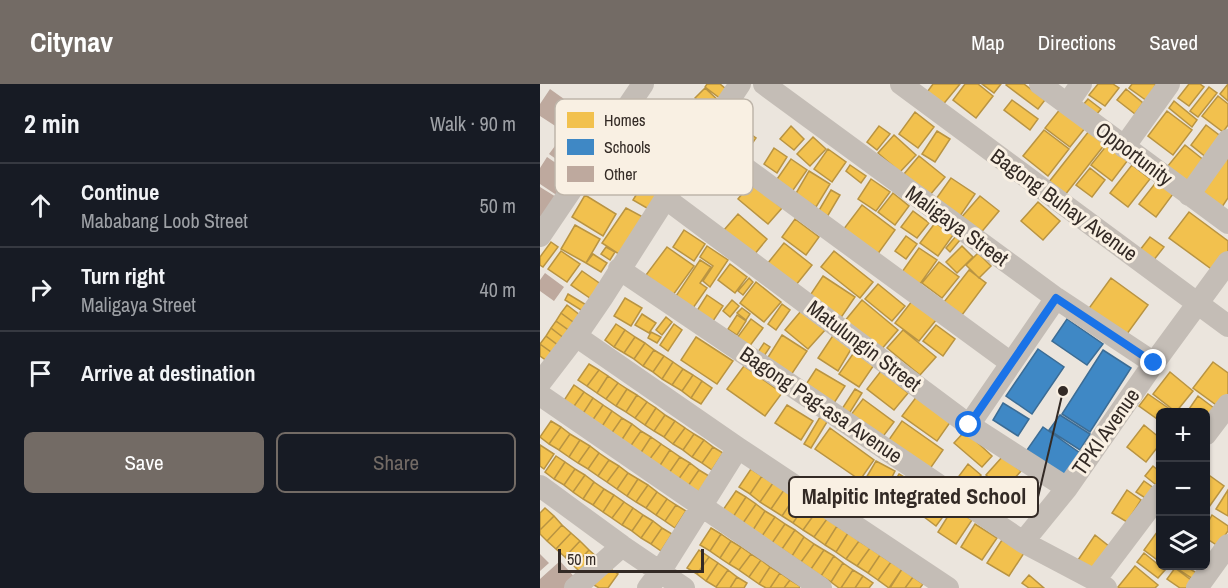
<!DOCTYPE html>
<meta charset="utf-8">
<style>
:root{--surface:#171b24;--page:#242831;--text:#f1f3f6;--muted:#9ea1a6;--line:#363941;--accent:#736b65}
body{margin:0;font-family:"Archivo Narrow",sans-serif;background:var(--page);color:var(--text)}
.controls{position:absolute;right:18px;bottom:18px;display:grid;overflow:hidden;border-radius:9px;box-shadow:0 2px 4px #0004}
.controls button{width:54px;height:54px;display:grid;place-items:center;padding:0;border:0;border-bottom:2px solid var(--line);background:var(--surface);color:var(--text);font:30px sans-serif}
.scale{position:absolute;left:18px;bottom:15px;width:146px;box-sizing:border-box;padding-left:6px;border:3px solid #332a25;border-top:0;font-size:16px;line-height:21px;white-space:nowrap;color:#332a25;-webkit-text-stroke:4px #f9f0e3;paint-order:stroke}
.stop{position:absolute;width:18px;height:18px;margin:-14px;border:4px solid #1a73e8;border-radius:50%;background:#fff}
.stop.end{background:#1a73e8;border-color:#fff;box-shadow:0 2px 6px #0008}
.list{margin:0;padding:0;list-style:none}
h2{display:flex;justify-content:space-between;align-items:center;height:78px;margin:0;padding:0 24px;font-size:26px}
h2 small{font-size:20px;font-weight:400;color:var(--muted)}
.list li{display:grid;grid-template-columns:39px 1fr auto;gap:18px;align-items:center;box-sizing:border-box;height:84px;padding:0 24px;border-top:2px solid var(--line)}
.list b{display:block;font-size:22px;white-space:nowrap}
.list p{margin:0;font-size:20px;white-space:nowrap;color:var(--muted)}
.list em{font-size:20px;font-style:normal;color:var(--muted)}
.actions{display:flex;gap:12px;padding:18px 24px}
.actions a{flex:1;padding:14px 0;border:2px solid var(--accent);border-radius:9px;text-align:center;font-size:21px;color:var(--accent)}
.actions .main{background:var(--accent);color:#fff}
.icon{flex:none;width:33px;height:33px;fill:none;stroke:currentColor;stroke-width:2;stroke-linecap:round;stroke-linejoin:round}
.map{position:relative;flex:none;width:688px;height:504px;overflow:hidden}
header{display:flex;align-items:center;gap:36px;box-sizing:border-box;height:84px;padding:0 30px;background:var(--accent);color:#fff}
header strong{font-size:28px}
nav{display:flex;gap:33px;margin-inline-start:auto;font-size:21px}
main{display:flex}
aside{flex:1;background:var(--surface)}
.map>svg:first-child{display:block}
.homes{fill:#f2c14e;stroke:#b99442;stroke-width:1.5}
.schools{fill:#3f88c5;stroke:#3b6c95;stroke-width:1.5}
.building{fill:#bea99e}
.lines{fill:none;stroke-linecap:round;stroke-linejoin:round}
.minor{stroke:#c4bdb6;stroke-width:22}
.route{stroke:#1a73e8;stroke-width:8}
.labels{text-anchor:middle;stroke-width:6;stroke-linejoin:round;paint-order:stroke}
.street-label{font-size:21px;fill:#332a25;stroke:#f9f0e3}
.key{fill:#f9f0e3;stroke:#beb5aa;stroke-width:1.5}
.key-label{font-size:16px;fill:#332a25}
.leader{fill:none;stroke:#332a25;stroke-width:2}
.callout-dot{fill:#332a25;stroke:#f9f0e3;stroke-width:2}
.callout{fill:#f9f0e3;stroke:#332a25;stroke-width:2}
.callout-label{font-size:22px;text-anchor:middle;font-weight:bold;fill:#332a25}
</style>
<header>
<strong>Citynav</strong>
<nav><a>Map</a><a>Directions</a><a>Saved</a></nav>
</header>
<main>
<aside>
<h2>2 min<small>Walk · 90 m</small></h2>
<ul class="list">
<li><svg class="icon" aria-label="ahead" viewBox="0 0 24 24"><path d="M12 20V5M6 11l6-6 6 6"/></svg><div><b>Continue</b><p>Mababang Loob Street</p></div><em>50 m</em></li>
<li><svg class="icon" aria-label="right" viewBox="0 0 24 24"><path d="M7 20v-9h11M14 6l5 5-5 5"/></svg><div><b>Turn right</b><p>Maligaya Street</p></div><em>40 m</em></li>
<li><svg class="icon" aria-label="arrive" viewBox="0 0 24 24"><path d="M6 21V4h12l-3 4 3 4H6"/></svg><div><b>Arrive at destination</b></div></li>
</ul>
<div class="actions"><a class="main">Save</a><a>Share</a></div>
</aside>
<div class="map">
<svg width="688" height="504" viewBox="0 0 688 504">
<rect width="100%" height="100%" fill="#ebe5dd"/>
<path class="homes" d="M167 0H180L192 10 185 18 165 3Z
M393 0H420L401 23 385 11Z
M425 0H438L453 12 436 34 413 16Z
M442 0H461L454 9Z
M467 0H484L505 16 498 25 466 1Z
M558 0H573L579 4 565 22 549 11Z
M592 0H616L607 17 589 4Z
M649 0H660L664 3 649 22 638 14Z
M688 0V17L680 10Z
M669 3 677 9 658 33 650 27Z
M165 4 181 19 171 29 155 14Z
M586 5 603 19 595 30 577 16Z
M678 12 688 20V41L683 48 662 32Z
M548 15 561 25 556 31 543 21Z
M472 16 498 35 490 46 464 26Z
M634 17 657 36 652 43 629 24Z
M521 24 546 43 530 63 505 44Z
M627 27 652 46 633 71 608 52Z
M375 28 394 43 378 64 359 50Z
M666 41 683 54 667 74 651 61Z
M199 42 216 54 202 74 185 62Z
M251 42 264 55 254 66 240 55Z
M339 42 350 50 337 66 327 58Z
M504 46 529 65 508 92 483 72Z
M397 47 410 55 395 78 382 70Z
M549 47 565 60 525 111 509 98Z
M354 51 376 71 360 88 338 69Z
M273 53 286 65 270 82 257 70Z
M567 61 588 76 572 97 551 81Z
M645 61 665 77 648 99 627 83Z
M234 64 247 73 237 89 224 80Z
M288 65 306 78 292 98 274 85Z
M688 67V114L680 126 657 110Z
M379 72 405 93 390 111 364 90Z
M251 75 267 86 251 109 235 98Z
M310 81 326 92 321 99 306 87Z
M592 81 610 95 588 123 570 109Z
M550 84 565 96 552 113 536 101Z
M269 87 290 100 276 123 255 111Z
M107 93 127 105 112 127 93 116Z
M411 94 435 110 420 132 396 115Z
M331 95 350 108 336 127 318 115Z
M617 97 633 110 616 133 599 120Z
M211 99 242 124 228 140 198 115Z
M291 106 300 111 287 133 278 128Z
M353 109 369 122 355 141 338 128Z
M45 111 76 130 63 152 32 133Z
M440 112 459 127 439 151 420 135Z
M498 118 520 137 503 156 481 137Z
M322 121 355 146 337 171 303 146Z
M86 124 103 133 85 174 62 159Z
M373 127 389 139 377 154 361 143Z
M649 128 688 157V168L674 187 629 154Z
M198 130 227 155 214 171 184 146Z
M255 135 279 153 266 171 242 153Z
M395 139 413 151 398 172 380 159Z
M35 141 60 155 46 179 21 165Z
M144 146 165 160 154 177 133 163Z
M366 152 377 160 366 175 355 167Z
M416 152 420 156 410 168 406 164Z
M610 153 624 163 613 177 600 166Z
M11 158 18 163 3 183 0 181V173Z
M244 159 272 181 256 201 228 179Z
M167 162 188 176 170 203 163 197 173 182 160 173Z
M422 162 433 173 417 189 406 178Z
M66 163 75 168 70 176 61 170Z
M127 163 154 182 133 211 106 191Z
M379 164 397 176 380 200 362 188Z
M21 167 40 180 27 198 8 185Z
M294 167 333 198 320 214 281 183Z
M438 169 451 182 439 194 426 181Z
M53 170 67 179 61 188 46 179Z
M160 176 171 183 160 199 167 204 153 224 136 212Z
M399 178 419 193 402 214 382 199Z
M190 180 207 193 195 209 178 196Z
M429 186 446 199 422 231 404 218Z
M42 187 65 203 57 219 31 201Z
M283 192 315 213 300 235 269 213Z
M209 194 213 198 203 211 198 207Z
M571 194 608 221 584 254 547 227Z
M216 198 241 218 224 238 200 219Z
M338 200 365 222 352 237 325 215Z
M28 210 53 225 49 231 25 216Z
M167 211 183 222 169 243 153 233Z
M85 214 102 224 91 242 74 232Z
M192 216 199 222 190 233 183 227Z
M322 216 358 246 340 267 304 238Z
M372 217 396 236 379 257 355 239Z
M242 220 250 226 236 246 228 240Z
M27 221 45 235 40 243 21 229Z
M202 224 210 230 206 236 197 229Z
M261 227 285 246 268 265 245 246Z
M21 229 40 243 34 250 16 237Z
M102 230 116 239 109 249 95 241Z
M197 231 206 237 197 251 188 245Z
M126 233 132 238 122 251 116 246Z
M211 235 223 244 209 263 197 254Z
M16 237 34 250 29 258 11 244Z
M76 240 85 246 74 263 65 256Z
M134 240 142 246 128 267 120 261Z
M396 241 415 255 403 272 383 257Z
M11 244 29 258 23 265 6 252Z
M85 246 95 253 84 269 74 263Z
M363 246 396 273 380 291 347 264Z
M111 248 121 253 117 259 108 254Z
M294 250 313 262 298 287 278 274Z
M242 251 267 267 249 294 225 278Z
M6 252 23 265 18 273 0 260Z
M95 253 105 259 94 275 84 269Z
M156 253 193 277 177 300 141 276Z
M105 259 114 266 103 282 94 275Z
M224 259 230 263 222 275 216 271Z
M0 260 18 273 13 281 0 272Z
M114 266 124 272 113 288 103 282Z
M315 267 334 281 319 303 299 290Z
M124 272 133 278 122 295 113 288Z
M133 278 143 285 132 301 122 295Z
M673 278 688 289V319L683 326 653 304Z
M49 280 59 286 47 302 38 296Z
M204 282 242 309 225 332 187 305Z
M143 285 153 291 142 307 132 301Z
M276 285 305 302 294 319 265 302Z
M59 286 68 292 57 309 47 302Z
M341 287 368 309 354 326 327 305Z
M630 288 653 307 636 328 613 310Z
M153 291 162 297 151 314 142 307Z
M68 292 78 299 66 315 57 309Z
M162 297 172 304 161 320 151 314Z
M78 299 87 305 76 322 66 315Z
M34 301 44 308 32 325 23 318Z
M87 305 97 311 86 328 76 322Z
M315 305 322 309 307 333 300 328Z
M44 308 53 314 42 331 32 325Z
M608 310 634 328H620V337L599 322Z
M97 311 107 318 95 334 86 328Z
M377 312 411 337 397 357 362 332Z
M658 312 678 327 666 341V328H647Z
M53 314 63 321 52 337 42 331Z
M323 315 354 338 338 359 307 336Z
M107 318 116 324 105 341 95 334Z
M63 321 72 327 61 344 52 337Z
M247 321 273 337 261 356 235 339Z
M116 324 125 331 114 347 105 341Z
M72 327 82 334 71 350 61 344Z
M125 331 135 337 124 353 114 347Z
M280 333 287 338 271 364 264 360Z
M82 334 92 340 81 357 71 350Z
M11 337 21 343 9 360 0 353Z
M135 337 145 344 133 360 124 353Z
M362 337 403 366 387 389 346 360Z
M92 340 101 347 90 363 81 357Z
M604 341 620 354V360L606 378 587 363Z
M21 343 30 350 19 366 9 360Z
M145 344 154 350 143 366 133 360Z
M290 344 334 376 320 396 275 365Z
M101 347 111 353 100 370 90 363Z
M425 347 452 372 442 383 414 359Z
M30 350 40 356 29 373 19 366Z
M154 350 164 356 152 373 143 366Z
M111 353 121 360 109 376 100 370Z
M40 356 50 362 38 379 29 373Z
M164 356 173 363 162 379 152 373Z
M121 360 130 366 119 383 109 376Z
M0 361 14 370 4 385 0 382Z
M50 362 59 369 48 385 38 379Z
M173 363 183 369 172 386 162 379Z
M130 366 140 373 129 389 119 383Z
M59 369 69 376 58 392 48 385Z
M16 372 25 378 14 395 5 388Z
M463 372 481 387 464 406 446 391Z
M140 373 150 379 138 396 129 389Z
M69 376 79 382 67 398 58 392Z
M336 377 355 387 346 405 326 394Z
M25 378 35 385 24 401 14 395Z
M150 379 159 386 148 402 138 396Z
M428 380 441 391 426 410 413 400Z
M79 382 88 389 77 405 67 398Z
M613 382 620 388V404L605 392Z
M35 385 45 391 33 408 24 401Z
M211 385 222 392 210 410 199 403Z
M159 386 169 392 158 409 148 402Z
M88 389 98 395 87 412 77 405Z
M666 389 684 402 669 423 666 420Z
M359 390 369 396 360 413 349 407Z
M45 391 54 398 43 415 33 408Z
M222 392 233 399 220 418 210 410Z
M98 395 108 401 96 418 87 412Z
M604 397 618 407 610 417 596 408Z
M54 398 64 405 53 421 43 415Z
M233 399 244 406 231 425 220 418Z
M108 401 117 408 106 424 96 418Z
M64 405 74 411 63 428 53 421Z
M244 406 254 414 242 432 231 425Z
M390 406 411 422 396 442 375 426Z
M587 406 601 416 587 438 572 429Z
M688 406V432L676 425Z
M196 407 206 413 193 433 183 426Z
M117 408 127 415 116 431 106 424Z
M74 411 84 418 72 434 63 428Z
M206 413 216 420 203 439 193 433Z
M254 414 265 421 253 439 242 432Z
M127 415 136 421 125 437 116 431Z
M84 418 93 424 82 441 72 434Z
M216 420 225 427 213 446 203 439Z
M136 421 146 427 135 444 125 437Z
M265 421 276 428 263 446 253 439Z
M5 424 14 432 0 446V429Z
M93 424 103 431 92 447 82 441Z
M413 424 432 436 416 460 398 448Z
M225 427 235 433 222 452 213 446Z
M276 428 287 435 274 453 263 446Z
M103 431 113 437 101 454 92 447Z
M672 431 688 442V447L678 462 666 454V442Z
M14 432 22 441 7 457 0 450V446Z
M235 433 245 440 232 459 222 452Z
M287 435 297 442 285 461 274 453Z
M113 437 122 444 111 460 101 454Z
M245 440 255 446 242 465 232 459Z
M435 440 457 454 442 476 421 463Z
M22 441 31 449 16 465 7 457Z
M297 442 308 449 296 468 285 461Z
M122 444 132 450 121 467 111 460Z
M171 444 181 450 170 467 160 461Z
M620 444V478L604 466Z
M255 446 264 453 252 472 242 465Z
M31 449 40 457 25 473 16 465Z
M308 449 319 457 306 475 296 468Z
M181 450 191 457 180 474 170 467Z
M555 451 570 463 555 486 538 476Z
M264 453 274 460 261 478 252 472Z
M462 456 484 469 469 492 447 479Z
M40 457 49 466 34 482 25 473Z
M191 457 201 463 189 480 180 474Z
M319 457 330 464 317 482 306 475Z
M274 460 284 466 271 485 261 478Z
M201 463 211 470 199 486 189 480Z
M330 464 340 471 328 489 317 482Z
M49 466 58 474 42 490 34 482Z
M159 466 169 473 157 490 147 484Z
M284 466 294 472 281 492 271 485Z
M604 469 625 486 618 494 597 478Z
M211 470 221 476 209 493 199 486Z
M340 471 351 478 338 496 328 489Z
M294 472 303 479 291 498 281 492Z
M169 473 178 479 166 497 157 490Z
M221 476 230 483 219 500 209 493Z
M351 478 362 485 349 504 338 496Z
M178 479 188 486 176 503 166 497Z
M303 479 313 486 301 504H299L291 498Z
M66 482 78 490 68 504H59L54 501Z
M595 482 618 501 615 504H580L578 503Z
M638 482H645L660 491 656 497 636 484Z
M230 483 240 489 230 504H226L219 500Z
M635 484 655 499 651 504H640L627 495Z
M362 485 373 493 365 504H350Z
M188 486 197 493 190 504H177L176 503Z
M313 486 323 492 315 504H301Z
M240 489 250 496 244 504H230Z
M489 491 504 504H489L482 499Z
M323 492 333 499 329 504H315Z
M197 493 207 499 204 504H190Z
M373 493 383 500 380 504H365Z
M250 496 260 502 259 504H244Z"/>
<path class="schools" d="M527 235 563 260 547 281 512 257Z
M498 265 524 283 492 330 466 312Z
M563 266 591 284 550 348 522 330Z
M463 319 489 335 478 352 453 336Z
M520 331 550 350 540 366 509 346Z
M503 343 540 369 525 392 487 366Z"/>
<path class="building" d="M10 5 38 25 23 47 0 32V20Z
M24 50 52 71 37 90 9 70Z
M7 73 38 94 24 116 0 100V84Z
M0 103 21 116 0 133Z
M5 189 24 203 14 217 0 207V196Z
M0 470 9 479 0 487Z
M20 477 38 497 30 504H0V495Z"/>
<g class="lines">
<path class="minor" d="M224 0 516 214 614 279
M361 0 688 242
M500 0 688 139
M528 19 541 0
M164 54 471 279
M584 63 629 0
M649 111 688 56
M125 114 429 341 527 404
M0 152 103 0
M79 185 483 458 555 496 566 504
M36 252 198 364 408 504
M0 299 36 252 62 214 164 54 200 0
M0 311 281 504
M429 341 516 214
M666 350 688 321
M0 402 82 462 144 504
M483 458 527 404 614 279 688 178
M555 496 620 410
M35 504 82 462
M108 504 120 488 198 364
M657 504 688 461"/>
</g>
<g class="lines">
<path class="route" d="M429 341 516 214 614 279"/>
</g>
<g class="labels">
<g class="street-label">
<text transform="translate(594 70) rotate(37)" y="7">Opportunity</text>
<text transform="translate(524 121) rotate(36)" y="7">Bagong Buhay Avenue</text>
<text transform="translate(417 142) rotate(36)" y="7">Maligaya Street</text>
<text transform="translate(324 262) rotate(37)" y="7">Matulungin Street</text>
<text transform="translate(281 321) rotate(34)" y="7">Bagong Pag-asa Avenue</text>
<text transform="translate(566 348) rotate(-55)" y="7">TPKI Avenue</text>
</g>
</g>
<rect x="15" y="15" width="198" height="96" rx="9" class="key"/>
<rect x="27" y="28" width="27" height="16" fill="#f2c14e"/>
<rect x="27" y="55" width="27" height="16" fill="#3f88c5"/>
<rect x="27" y="82" width="27" height="16" fill="#bea99e"/>
<g class="key-label">
<text x="64" y="42">Homes</text>
<text x="64" y="69">Schools</text>
<text x="64" y="96">Other</text>
</g>
<path class="leader" d="M523 307L498 413"/>
<circle class="callout-dot" cx="523" cy="307" r="6"/>
<rect class="callout" x="249" y="393" width="249" height="40" rx="6"/>
<g class="callout-label">
<text x="374" y="420">Malpitic Integrated School</text>
</g>
</svg>
<div class="controls">
<button>+</button>
<button>−</button>
<button><svg class="icon" aria-label="layers" viewBox="0 0 24 24"><path d="M12 4l9 5-9 5-9-5zM3 14l9 5 9-5"/></svg></button>
</div>
<div class="scale">50 m</div>
<div class="stop" style="left:429px;top:341px"></div>
<div class="stop end" style="left:614px;top:279px"></div>
</div>
</main>
